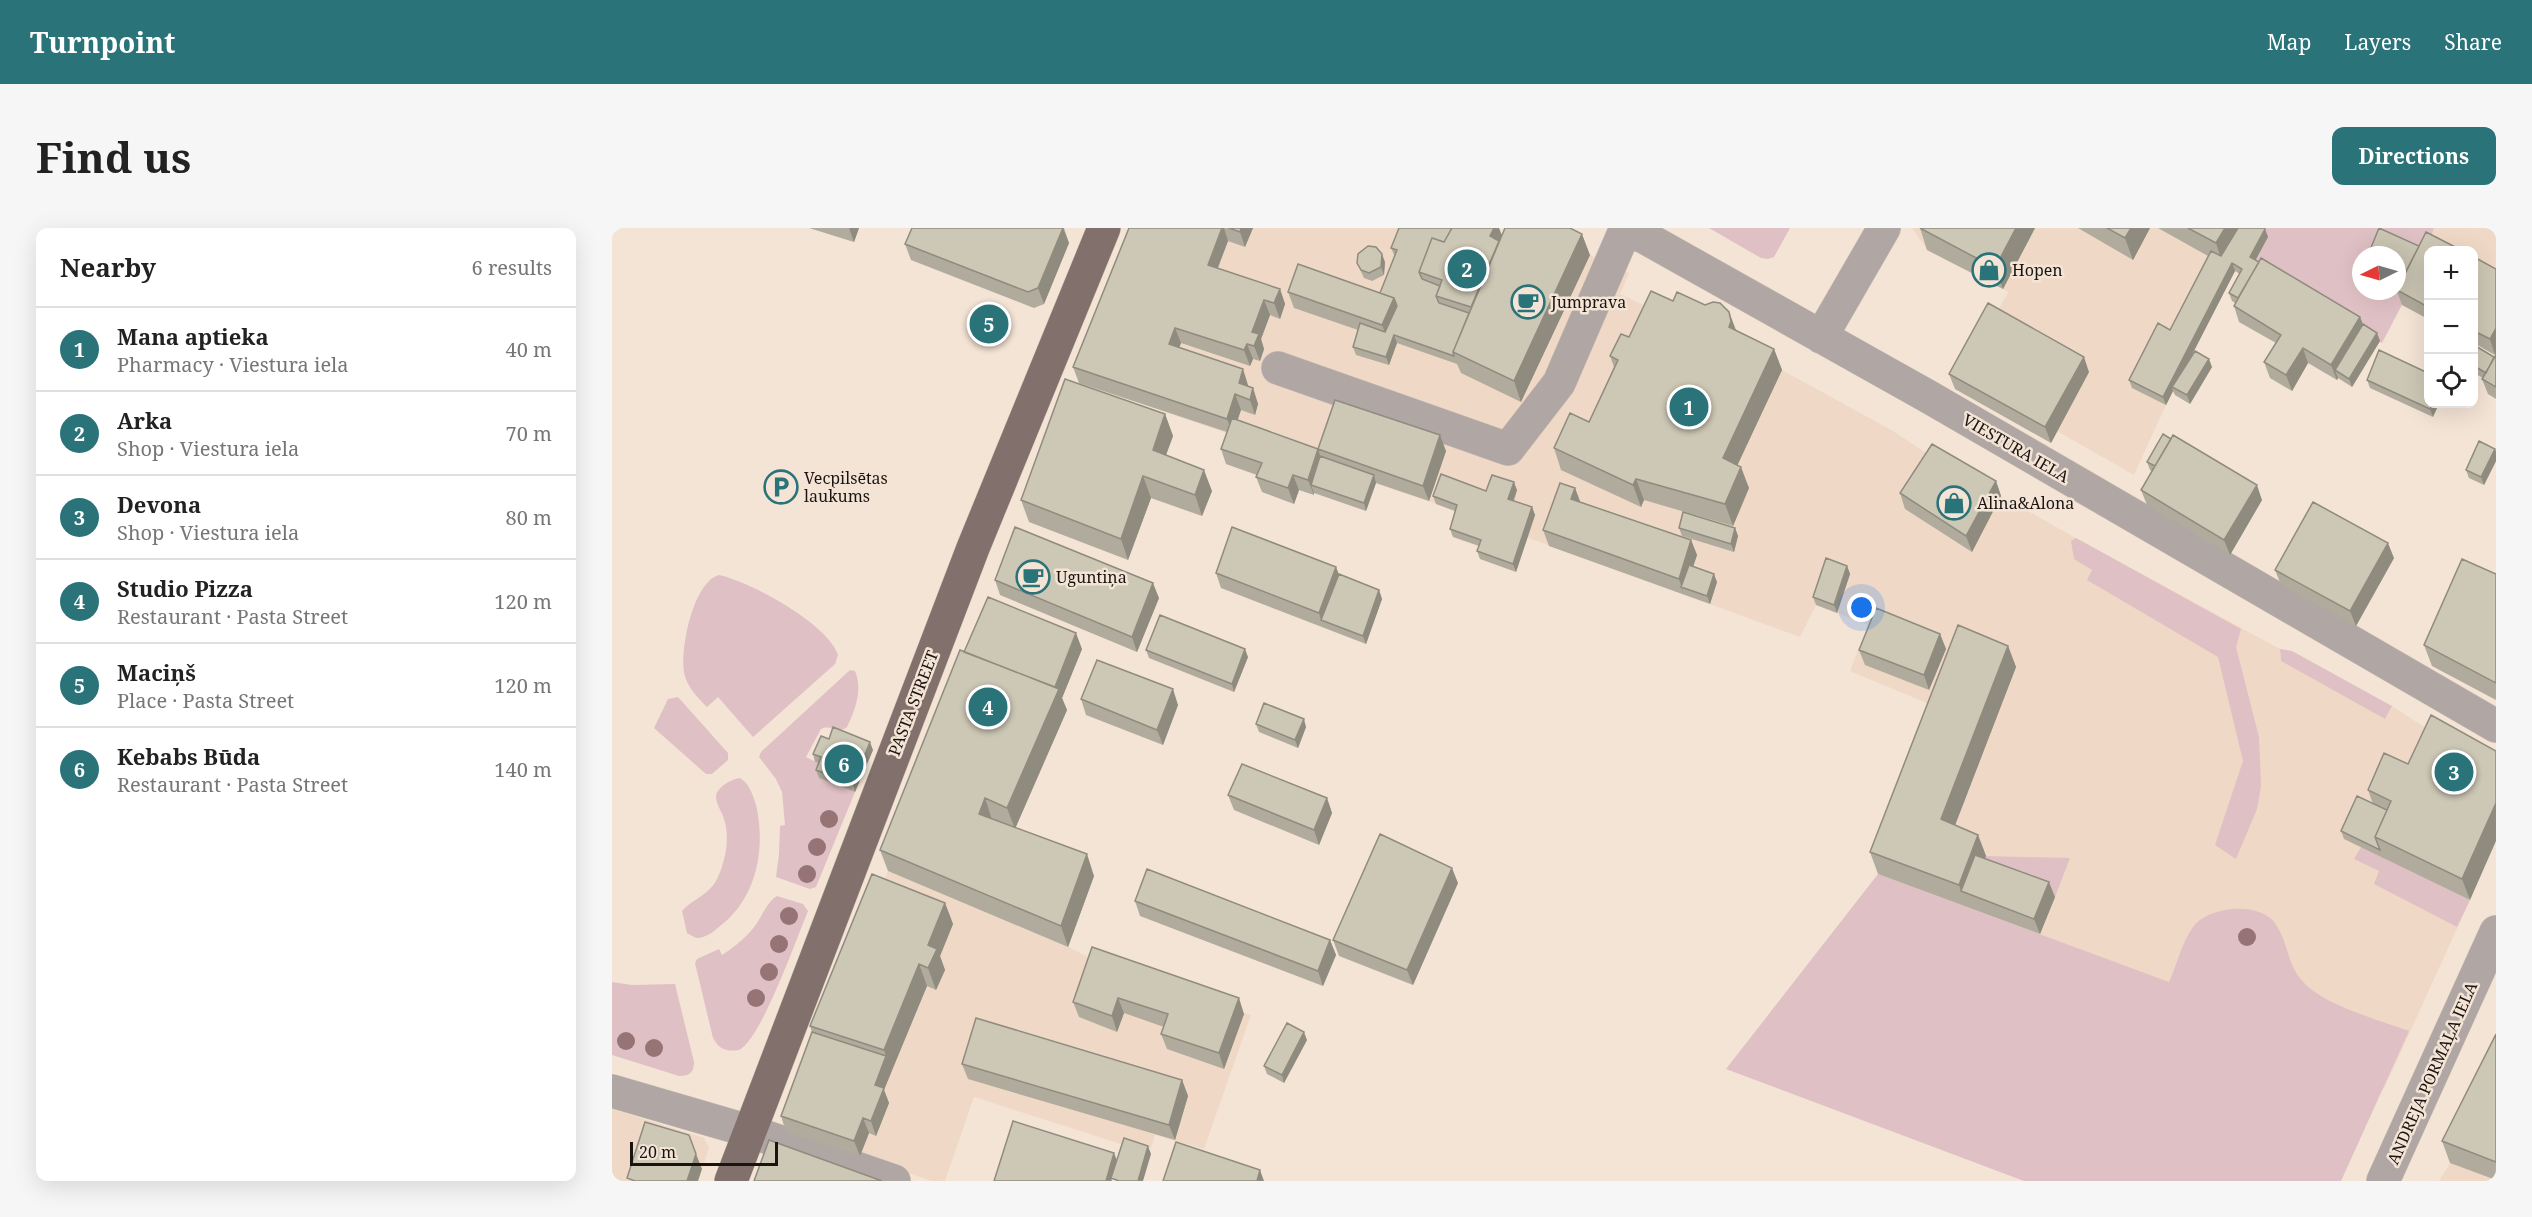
<!DOCTYPE html>
<meta charset="utf-8">
<style>
:root{--surface:#fff;--page:#f6f6f6;--text:#222;--muted:#767676;--line:#e0e0e0;--accent:#297379}
body{margin:0;font-family:"Noto Serif",serif;background:var(--page);color:var(--text)}
.controls{position:absolute;right:18px;top:18px;display:grid;overflow:hidden;border-radius:12px;box-shadow:0 6px 24px #0002}
.controls button{width:54px;height:54px;display:grid;place-items:center;padding:0;border:0;border-bottom:2px solid var(--line);background:var(--surface);color:var(--text);font:30px sans-serif}
.compass{position:absolute;left:1740px;top:18px;width:54px;height:54px;border-radius:50%;background:var(--surface);box-shadow:0 6px 24px #0002;rotate:265deg}
.scale{position:absolute;left:18px;bottom:15px;width:148px;box-sizing:border-box;padding-left:6px;border:3px solid #1a1410;border-top:0;font-size:16px;line-height:21px;white-space:nowrap;color:#1a1410;-webkit-text-stroke:4px #f4e4d6;paint-order:stroke}
.you{position:absolute;left:1250px;top:380px;width:21px;height:21px;margin:-15px;border:4px solid #fff;border-radius:50%;background:#1a73e8;box-shadow:0 0 0 9px #1a73e833}
.badge{display:grid;place-items:center;width:39px;height:39px;border-radius:50%;background:var(--accent);color:#fff;font-size:20px;font-weight:700}
.pin{position:absolute;translate:-50% -50%;border:3px solid #fff;box-shadow:0 2px 6px #0006}
.list{margin:0;padding:0;list-style:none}
h2{display:flex;justify-content:space-between;align-items:center;height:78px;margin:0;padding:0 24px;font-size:26px}
h2 small{font-size:20px;font-weight:400;color:var(--muted)}
.list li{display:grid;grid-template-columns:39px 1fr auto;gap:18px;align-items:center;box-sizing:border-box;height:84px;padding:0 24px;border-top:2px solid var(--line)}
.list b{display:block;font-size:22px;white-space:nowrap}
.list p{margin:0;font-size:20px;white-space:nowrap;color:var(--muted)}
.list em{font-size:20px;font-style:normal;color:var(--muted)}
.icon{flex:none;width:33px;height:33px;fill:none;stroke:currentColor;stroke-width:2;stroke-linecap:round;stroke-linejoin:round}
.map{position:relative;flex:none;width:1884px;height:953px;overflow:hidden;border-radius:12px}
header{display:flex;align-items:center;gap:36px;box-sizing:border-box;height:84px;padding:0 30px;background:var(--accent);color:#fff}
header strong{font-size:28px}
nav{display:flex;gap:33px;margin-inline-start:auto;font-size:21px}
.intro{display:flex;align-items:center;justify-content:space-between;box-sizing:border-box;height:144px;padding:0 36px}
h1{margin:0;font-size:42px}
.button{padding:15px 27px;border-radius:12px;background:var(--accent);color:#fff;font-size:21px;font-weight:700}
main{display:flex;gap:36px;padding:0 36px}
aside{flex:1;background:var(--surface);border-radius:12px;box-shadow:0 6px 24px #0002}
.map>svg:first-child{display:block}
.built{fill:#efd9c6}
.green{fill:#dfc0c4}
.lines{fill:none;stroke-linecap:round;stroke-linejoin:round}
.minor-casing{stroke:#cdbfb2;stroke-width:34}
.major-casing{stroke:#cdbfb2;stroke-width:34}
.minor{stroke:#b0a6a4;stroke-width:33}
.major{stroke:#81706c;stroke-width:33}
.tree{fill:#967475}
.wall{fill:#b0ab9c}
.shaded-wall{fill:#908b7f}
.building{fill:#cdc7b5;stroke:#908b7f;stroke-width:1.5}
.labels{text-anchor:middle;stroke-width:5;stroke-linejoin:round;paint-order:stroke}
.poi-label{font-size:16px;fill:#1a1410;stroke:#f4e4d6;text-anchor:start}
.street-label{font-size:16px;fill:#1a1410;stroke:#f4e4d6}
</style>
<header>
<strong>Turnpoint</strong>
<nav><a>Map</a><a>Layers</a><a>Share</a></nav>
</header>
<div class="intro"><h1>Find us</h1><a class="button">Directions</a></div>
<main>
<aside>
<h2>Nearby<small>6 results</small></h2>
<ul class="list">
<li><span class="badge">1</span><div><b>Mana aptieka</b><p>Pharmacy · Viestura iela</p></div><em>40 m</em></li>
<li><span class="badge">2</span><div><b>Arka</b><p>Shop · Viestura iela</p></div><em>70 m</em></li>
<li><span class="badge">3</span><div><b>Devona</b><p>Shop · Viestura iela</p></div><em>80 m</em></li>
<li><span class="badge">4</span><div><b>Studio Pizza</b><p>Restaurant · Pasta Street</p></div><em>120 m</em></li>
<li><span class="badge">5</span><div><b>Maciņš</b><p>Place · Pasta Street</p></div><em>120 m</em></li>
<li><span class="badge">6</span><div><b>Kebabs Būda</b><p>Restaurant · Pasta Street</p></div><em>140 m</em></li>
</ul>
</aside>
<div class="map">
<svg width="1884" height="953" viewBox="0 0 1884 953">
<rect width="100%" height="100%" fill="#f4e4d6"/>
<path class="built" d="M527 0H871L891 10 978 27 1017 45 1008 66 1170 142 1281 203 1325 232 1464 310 1668 421 1669 433 1773 490 1780 478 1826 508 1858 672 1772 861 1266 646 1329 481 1238 443 1256 397 1204 377 1188 409 824 276 467 155Z
M1300 0H1634L1612 37 1623 43 1554 177 1522 247 1445 203 1439 215 1343 161 1396 64 1315 22Z
M1822 0H1884V129L1862 115V22H1816V91L1790 77Z
M276 643 456 719 486 734 639 787 592 921 543 907 539 920 515 918 362 869 333 953H320L174 904Z
M1884 829V953H1827L1838 935Z
M0 881 92 910 97 920 86 953H0Z"/>
<path class="green" d="M1097 0H1178L1162 29 1156 31 1149 30Z
M1641 0H1822L1816 18 1762 27H1749V63H1780L1794 69 1770 115 1641 37 1656 9Z
M1464 310 1629 401 1624 419 1647 509 1649 558 1645 581 1624 631 1603 617 1631 533 1606 429 1475 352 1480 342 1462 331 1459 313Z
M107 347C139 354 216 396 226 427L223 436 141 509 106 469 95 479C86 470 74 458 72 444 68 421 81 354 107 347Z
M1668 421 1680 423 1780 478 1773 491 1669 433Z
M238 442 243 443C251 461 243 483 235 499 227 506 218 496 209 501L194 529 212 538 208 550 243 564 204 659 198 661 164 649 167 626 168 598 173 597 170 564 164 551 147 529 149 524Z
M66 469 116 525V532L100 546H94L42 500 56 471Z
M128 550C137 555 141 567 144 577 154 620 145 670 108 698 101 704 94 710 84 710L75 705 70 683C82 670 98 667 106 649 114 631 118 609 112 591 110 584 104 576 104 569 104 560 119 551 128 550Z
M1749 619 1858 672 1845 699 1762 656 1767 643 1742 631Z
M1374 628 1458 630 1443 669 1369 642Z
M1266 646 1557 754C1565 737 1570 714 1581 699 1596 678 1647 673 1663 695 1680 720 1672 740 1700 762 1724 780 1769 793 1797 803L1729 953H1412L1114 841Z
M165 668 191 676 196 683C185 709 149 812 127 822 114 824 107 821 101 810L83 735 85 731 107 721 110 727C123 719 137 707 145 695 151 686 156 673 165 668Z
M0 754 20 757 63 756 82 834C82 844 78 848 67 848L0 827Z"/>
<g class="lines">
<defs>
<path id="minor" d="M1016 0 1317 169 1884 498
M1209 109 1272 0
M666 140 896 221 947 155 1014 0
M0 863 137 903 282 953
M1771 953 1884 704"/>
<path id="major" d="M119 953 361 320 492 0"/>
</defs>
<use href="#minor" class="minor-casing"/>
<use href="#major" class="major-casing"/>
<use href="#minor" class="minor"/>
<use href="#major" class="major"/>
</g>
<g class="tree">
<circle cx="217" cy="591" r="9"/>
<circle cx="205" cy="619" r="9"/>
<circle cx="195" cy="646" r="9"/>
<circle cx="177" cy="688" r="9"/>
<circle cx="1635" cy="709" r="9"/>
<circle cx="167" cy="716" r="9"/>
<circle cx="157" cy="744" r="9"/>
<circle cx="144" cy="770" r="9"/>
<circle cx="14" cy="813" r="9"/>
<circle cx="42" cy="820" r="9"/>
</g>
<path class="wall" d="M197 0H247L242 14Z
M300 0H452L457 15 432 76 422 80 299 32 293 16Z
M517 0H641L633 19 616 13 606 40 668 61 673 76 668 91 658 87 649 111 652 121 648 133 641 131 638 138 569 115 567 119 636 157V158L641 160 646 176 643 187 629 182 625 192 706 221 834 223 817 273 764 255 754 283 702 265V267L687 262 682 276 650 264 644 249 645 247 614 236 609 221 615 204 467 155 461 139Z
M1308 0H1423L1391 61 1315 22Z
M1466 0H1538L1521 32Z
M1546 0H1652L1656 9 1643 33 1748 89 1751 96 1765 105 1768 113 1740 159 1726 150 1725 152 1696 135 1680 163 1658 150 1652 134 1664 115 1627 94 1622 78 1623 75 1620 73 1617 65 1628 46 1623 43 1579 128 1600 139 1578 176 1563 167 1561 163 1554 177 1520 160 1517 152 1558 102 1596 28Z
M890 6 978 27 909 174 849 145 845 136 785 115 777 137 744 127 741 119 746 102 682 80 676 64 768 65 783 29 779 20Z
M1816 22V91L1790 77 1786 66 1780 63H1785V27Z
M1862 29 1883 127 1862 115Z
M773 34 772 47 760 53 752 50 745 35Z
M1061 73 1093 77 1117 84 1124 103 1162 121 1170 142 1125 237 1137 260 1121 298 1032 272 1029 279 949 242 942 220 977 194 1002 139 998 128 1017 109Z
M1862 117 1882 129 1884 127V171L1876 166 1870 151 1871 150 1862 145Z
M1477 144 1439 215 1343 161 1337 146Z
M1816 145 1821 189 1758 160 1755 152Z
M553 186 561 208 554 227 600 263 590 288 539 270 516 332 417 294 409 272Z
M1883 221 1884 224V233L1872 257 1857 250 1854 242Z
M1535 234 1650 272 1618 327 1535 277 1529 262 1540 243 1538 242Z
M1384 253 1389 268 1360 324 1293 281 1288 265Z
M963 260 968 274 1079 312 1085 327 1081 339 1105 354 1098 376 937 318 931 302Z
M905 262 902 273 920 279 923 287 904 344 868 331 865 323 867 318 841 309 838 301 843 283 824 276 821 268 874 263Z
M1067 300H1123L1126 308 1122 324 1070 308Z
M1782 330 1744 398 1669 357 1663 342Z
M1235 338 1238 346 1225 385 1204 377 1201 369Z
M604 345 727 346 767 362 770 371 754 416 609 360Z
M1884 346V472L1820 438 1812 417Z
M383 352 547 370 525 424 388 367Z
M1328 406 1334 421 1317 462 1253 437 1247 422Z
M1396 418 1404 439 1343 597 1366 607 1374 628 1373 630 1443 669 1428 706 1266 646 1258 624Z
M470 421 450 470 455 482 403 600 482 648 456 719 276 643 268 622 352 424Z
M534 422 636 429 622 464 537 430Z
M469 471 566 477 551 517 474 487Z
M1819 487 1858 672 1732 611 1729 603 1761 576 1756 562 1796 536Z
M644 496 694 499 686 520 647 504Z
M217 511 261 522 243 564 207 550 204 542 207 535 203 534 201 526Z
M616 567 715 570 720 585 707 617 622 582Z
M846 655 801 757 727 728 721 712Z
M523 673 718 712 724 727 711 758 528 688Z
M333 675 341 696 328 728 333 742 324 762 315 758 279 843 272 862 277 875 264 908 257 905 248 928 174 904 169 888 200 804 198 798Z
M480 719 632 786 612 841 555 821 549 806 552 799 512 785 505 804 467 789 461 774Z
M1884 806V952L1838 935 1830 913Z
M695 812 672 855 655 846 652 838Z
M350 836 570 852 576 868 563 912 356 851Z"/>
<path class="shaded-wall" d="M237 0H247L242 14Z
M451 0 457 15 432 76 426 60Z
M610 0H612L616 13 601 52 596 37Z
M629 0H641L633 19 628 4Z
M882 0H887L891 10 884 24 878 8Z
M1404 0H1423L1391 61 1383 40Z
M1519 0H1538L1521 32 1513 10Z
M1613 0H1634L1611 37 1604 15Z
M1653 1 1656 9 1641 37 1638 29Z
M970 6 978 27 909 174 902 153Z
M770 26 773 34 772 47 769 39Z
M1620 35 1623 43 1563 160 1560 159 1561 163 1554 177 1551 169Z
M668 61 673 76 668 91 662 75Z
M782 70 788 86 776 112 770 97Z
M652 72 658 87 649 111 652 121 648 133 642 118 640 104Z
M1117 84 1125 105 1117 99Z
M1748 89 1754 105 1723 142 1726 150 1725 152 1719 137Z
M563 100 569 115 563 131 557 116Z
M1884 100V126L1883 127 1878 111Z
M1765 105 1768 113 1740 159 1737 151Z
M782 107 785 115 777 137 774 129Z
M635 116 641 131 638 138 632 122Z
M1691 120 1696 135 1680 163 1674 147Z
M1162 121 1170 142 1119 251 1111 230Z
M1472 129 1477 144 1439 215 1433 199Z
M1597 131 1600 139 1578 176 1575 167Z
M631 141 636 157 633 171 627 155Z
M641 160 646 176 643 187 638 172Z
M623 166 629 182 621 206 615 191Z
M1820 176H1827L1821 189 1818 181Z
M553 186 561 208 548 243 541 222Z
M828 207 834 223 817 273 811 258Z
M706 221 711 237 699 257 702 265V267L696 252Z
M1883 221 1884 224V233L1872 257 1869 249Z
M1129 239 1137 260 1121 298 1113 276Z
M592 242 600 263 590 288 583 267Z
M681 247 687 262 682 276 676 260Z
M762 247 764 255 754 283 752 275Z
M531 248 539 270 516 332 509 311Z
M1024 251 1032 272 1029 279 1021 257Z
M1384 253 1389 268 1360 324 1354 308Z
M902 254 905 262 899 279 896 271Z
M1645 257 1650 272 1618 327 1612 312Z
M963 260 969 276 959 271Z
M920 279 923 287 904 344 901 336Z
M1123 300 1126 308 1122 324 1119 316Z
M1079 312 1085 327 1074 360 1069 359 1072 367 1067 351Z
M1776 315 1782 330 1744 398 1738 383Z
M1235 338 1238 346 1225 385 1222 377Z
M724 339 730 354 709 392 707 385Z
M1102 346 1105 354 1098 376 1095 368Z
M541 355 547 370 525 424 520 409Z
M767 362 770 371 754 416 751 408Z
M464 405 470 421 450 470 455 482 403 601 395 580Z
M1328 406 1334 421 1317 462 1312 447Z
M1396 418 1404 439 1337 613 1329 591Z
M633 421 636 429 622 464 620 456Z
M561 461 566 477 551 517 545 502Z
M692 491 694 499 686 520 683 512Z
M258 514 261 522 243 564 241 556Z
M373 570 380 592 367 586Z
M715 570 720 585 707 617 702 602Z
M1884 575V613L1858 672 1850 651Z
M1366 607 1374 628 1359 667 1349 663 1347 657Z
M475 626 482 648 456 719 449 698Z
M840 640 846 655 801 757 795 742Z
M1437 654 1443 669 1428 706 1422 691Z
M333 675 341 696 328 728 333 742 324 762 316 740V717Z
M718 712 724 727 711 758 706 743Z
M307 736 315 758 272 862 277 875 264 908 259 893 263 857 274 828 272 822Z
M506 770 512 785 505 804 500 788Z
M627 770 632 786 612 841 607 825Z
M692 804 695 812 672 855 670 847Z
M570 852 576 868 563 912 557 897Z
M251 890 257 905 248 928 242 913Z
M536 918 539 926 531 953H526Z
M502 925 508 940 499 950 500 953H494Z
M84 926 90 941 86 953H75Z
M648 942 652 953H645Z"/>
<path class="building" d="M300 0H451L426 60 416 64 293 16Z
M517 0H610L596 37 668 61 662 75 652 72 640 104 647 106 642 118 635 116 632 122 563 100 557 116 631 141 627 155 641 160 638 172 623 166 615 191 461 139Z
M617 0H629L628 4Z
M787 0H840L832 14 820 10 807 44 810 51 828 58 824 68 827 75 857 85 841 124 842 128 782 107 774 129 741 119 748 95 773 104 785 78 782 70 768 65 785 22 779 20Z
M840 0H882L878 8 887 13 859 79 824 68 830 52 807 44 820 10 832 14Z
M893 0H958L970 6 902 153 841 124Z
M1308 0H1404L1383 40Z
M1495 0H1519L1513 10Z
M1576 0H1613L1604 15Z
M1626 0H1652L1653 1 1638 29 1647 34 1626 70 1617 65 1630 41 1620 35 1551 169 1517 152 1546 95 1558 102 1599 23 1609 28Z
M1767 0 1807 18 1786 59 1785 58V27H1756Z
M1814 4 1849 22H1816V79L1785 62Z
M756 18 764 19 770 26 769 39 757 45 749 42 745 35 746 26Z
M1862 29 1884 41V100L1878 111 1862 103Z
M1649 30 1748 89 1719 137 1691 120 1674 147 1652 134 1669 107 1622 78Z
M686 36 782 70 770 97 676 64Z
M1039 63 1061 73 1065 64 1093 77 1101 74 1108 75 1117 84 1119 93 1117 99 1162 121 1111 230 1129 239 1113 276 1024 251 1021 257 942 220 958 185 977 194 1006 132 998 128 1009 106 1017 109Z
M1376 75 1472 129 1433 199 1337 146Z
M1751 96 1765 105 1737 151 1723 142Z
M1862 117 1882 129 1874 145 1862 138Z
M1767 122 1816 145V176H1820L1818 181 1755 152Z
M1583 123 1597 131 1575 167 1560 159Z
M1884 127V159L1870 151Z
M453 151 553 186 541 222 592 242 583 267 531 248 509 311 409 272Z
M723 172 828 207 811 258 706 221 696 252 681 247 676 260 644 249 650 235 609 221 620 190 706 221Z
M1551 206 1559 211 1543 238 1535 234Z
M1561 207 1645 257 1612 312 1529 262Z
M1867 213 1883 221 1869 249 1854 242Z
M1320 216 1384 253 1354 308 1288 265Z
M708 228 762 247 752 275 699 257Z
M829 246 874 263 880 247 902 254 896 271 920 279 901 336 865 323 869 312 838 301 845 277 821 268Z
M948 255 963 260 959 271 1079 312 1067 351 931 302Z
M1701 274 1776 315 1738 383 1663 342Z
M1071 284 1123 300 1119 316 1067 300Z
M403 299 541 355 520 409 383 352Z
M620 299 724 339 707 385 604 345Z
M1214 330 1235 338 1222 377 1201 369Z
M1850 331 1884 346V455L1812 417Z
M1077 337 1102 346 1095 368 1069 359Z
M727 346 767 362 751 408 709 392Z
M376 369 464 405 443 459 352 424Z
M1264 380 1328 406 1312 447 1247 422Z
M548 387 633 421 620 456 534 422Z
M1346 397 1396 418 1329 591 1366 607 1347 657 1258 624Z
M348 422 447 461 395 580 373 570 367 586 475 626 449 698 268 622Z
M485 432 561 461 545 502 469 471Z
M652 475 692 491 683 512 644 496Z
M1819 487 1884 523V575L1850 651 1763 609 1779 573 1756 562 1772 525 1796 536Z
M221 499 258 514 241 556 204 542 209 529 201 526 209 508 217 511Z
M630 536 715 570 702 602 616 567Z
M1745 568 1775 582 1763 609 1768 622 1729 603Z
M768 606 840 640 795 742 721 712Z
M1363 627 1437 654 1422 691 1349 663Z
M535 641 718 712 706 743 523 673Z
M260 646 333 675 316 717 325 721 316 740 307 736 272 822 198 798Z
M480 719 627 770 607 825 549 806 556 786 506 770 500 788 461 774Z
M364 790 570 852 557 897 350 836Z
M675 795 692 804 670 847 652 838Z
M200 804 274 828 263 857 272 860 259 893 251 890 242 913 169 888Z
M1884 806V934L1830 913Z
M401 893 502 925 494 953H382Z
M33 894 77 907 84 926 75 953H23L15 950Z
M512 910 536 918 526 953H507L499 950Z
M157 912 270 953H142Z
M564 914 648 942 645 953H551Z"/>
<defs>
<symbol id="shop-ring" viewBox="-11 -11 22 22"><circle r="9.5" fill="#f4e4d6" stroke="#297379" stroke-width="1.5"/><path d="M-5-2.5h2.3a2.7 3.5 0 0 1 5.4 0H5L5.5 6h-11ZM-1.5-2.5h3a1.5 2.3 0 0 0-3 0Z" fill="#297379"/></symbol>
<symbol id="cafe-ring" viewBox="-11 -11 22 22"><circle r="9.5" fill="#f4e4d6" stroke="#297379" stroke-width="1.5"/><path d="M-5.5-4.5H6V0H3Q3 3.5 0 3.5H-2.5Q-5.5 3.5-5.5 0ZM3-3.2v2h1.7v-2ZM-6 4.5H4V6H-6Z" fill="#297379"/></symbol>
<symbol id="parking-ring" viewBox="-11 -11 22 22"><circle r="9.5" fill="#f4e4d6" stroke="#297379" stroke-width="1.5"/><path d="M-3.5-5.5H1a3.5 3.5 0 0 1 0 7H-1V5.5H-3.5ZM-1-3.4V-.6H.8a1.4 1.4 0 0 0 0-2.8Z" fill="#297379"/></symbol>
</defs>
<g fill-rule="evenodd">
<use href="#shop-ring" x="1358" y="23" width="38" height="38"/>
<use href="#cafe-ring" x="897" y="55" width="38" height="38"/>
<use href="#parking-ring" x="150" y="240" width="38" height="38"/>
<use href="#shop-ring" x="1323" y="256" width="38" height="38"/>
<use href="#cafe-ring" x="402" y="330" width="38" height="38"/>
</g>
<g class="labels">
<g class="poi-label">
<text x="1400" y="48">Hopen</text>
<text x="939" y="80">Jumprava</text>
<text x="192" y="256">Vecpilsētas<tspan x="192" dy="18">laukums</tspan></text>
<text x="1365" y="281">Alina&amp;Alona</text>
<text x="444" y="355">Uguntiņa</text>
</g>
<g class="street-label">
<text transform="translate(1404 220) rotate(30)" y="6">VIESTURA IELA</text>
<text transform="translate(301 475) rotate(-69)" y="6">PASTA STREET</text>
<text transform="translate(1820 845) rotate(-66)" y="6">ANDREJA PORMAĻA IELA</text>
</g>
</g>
</svg>
<div class="controls">
<button>+</button>
<button>−</button>
<button><svg class="icon" aria-label="locate" viewBox="0 0 24 24"><circle cx="12" cy="12" r="6"/><path d="M12 2v4M12 18v4M2 12h4M18 12h4"/></svg></button>
</div>
<svg class="compass" viewBox="-18 -18 36 36"><path d="M0-13l5 13h-10z" fill="#e53935"/><path d="M0 13l5-13h-10z" fill="#767676"/></svg>
<div class="scale">20 m</div>
<div class="you"></div>
<div class="pin badge" style="left:1077px;top:179px">1</div>
<div class="pin badge" style="left:855px;top:41px">2</div>
<div class="pin badge" style="left:1842px;top:544px">3</div>
<div class="pin badge" style="left:376px;top:479px">4</div>
<div class="pin badge" style="left:377px;top:96px">5</div>
<div class="pin badge" style="left:232px;top:536px">6</div>
</div>
</main>
